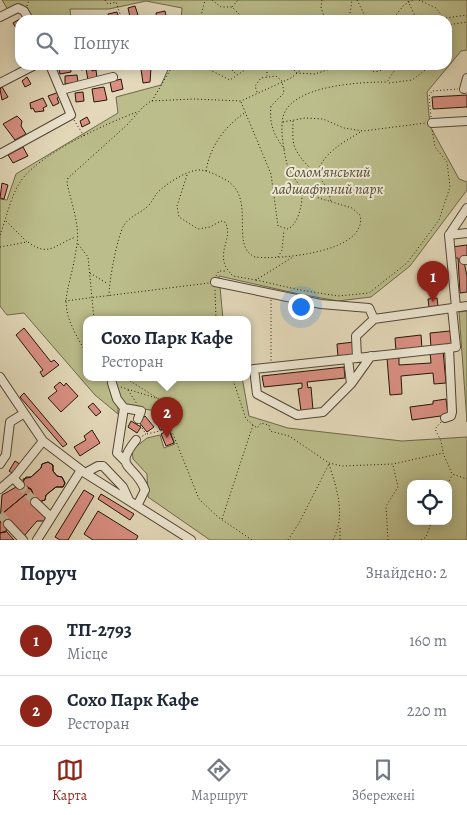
<!DOCTYPE html>
<html lang="uk">
<meta charset="utf-8">
<style>
:root{--surface:#fff;--page:#f2f2f3;--text:#1f2937;--muted:#747a83;--line:#e0e1e3;--accent:#8f2418}
body{margin:0;font-family:Alegreya,serif;background:var(--page);color:var(--text)}
.controls{position:absolute;right:15px;bottom:15px;display:grid;overflow:hidden;border-radius:10px;box-shadow:0 2px 12px #0003}
.controls button{width:45px;height:45px;display:grid;place-items:center;padding:0;border:0;border-bottom:1px solid var(--line);background:var(--surface);color:var(--text);font:25px sans-serif}
.you{position:absolute;left:300px;top:306px;width:18px;height:18px;margin:-12px;border:4px solid #fff;border-radius:50%;background:#1a73e8;box-shadow:0 0 0 8px #1a73e833}
.badge{display:grid;place-items:center;width:32px;height:32px;border-radius:50%;background:var(--accent);color:#fff;font-size:16px;font-weight:700}
.pin{position:absolute;translate:-50% -41px;filter:drop-shadow(0 1px 2px #0008)}
.pin::after{content:'';position:absolute;top:26px;width:18px;height:15px;background:inherit;clip-path:polygon(0 0,100% 0,50% 100%)}
.popup{position:absolute;left:83px;top:316px;width:168px;height:65px;box-sizing:border-box;display:grid;place-content:center;border-radius:10px;background:var(--surface);filter:drop-shadow(0 1px 4px #0005);font-size:16px;white-space:nowrap;color:var(--muted)}
.popup b{font-size:19px;color:var(--text)}
.popup::after{content:'';position:absolute;left:50%;top:100%;margin-left:-10px;border:10px solid transparent;border-top-color:var(--surface)}
.list{margin:0;padding:0;list-style:none}
h2{display:flex;justify-content:space-between;align-items:center;height:65px;margin:0;padding:0 20px;font-size:21px}
h2 small{font-size:16px;font-weight:400;color:var(--muted)}
.list li{display:grid;grid-template-columns:32px 1fr auto;gap:15px;align-items:center;box-sizing:border-box;height:70px;padding:0 20px;border-top:1px solid var(--line)}
.list b{display:block;font-size:19px;white-space:nowrap}
.list p{margin:0;font-size:16px;white-space:nowrap;color:var(--muted)}
.list em{font-size:16px;font-style:normal;color:var(--muted)}
.icon{flex:none;width:28px;height:28px;fill:none;stroke:currentColor;stroke-width:2;stroke-linecap:round;stroke-linejoin:round}
.map{position:relative;flex:none;width:467px;height:540px;overflow:hidden}
.search{position:absolute;background:var(--surface);box-shadow:0 2px 12px #0003;left:15px;right:15px;top:15px;height:55px;display:flex;align-items:center;gap:12px;box-sizing:border-box;padding:0 18px;border-radius:15px;color:var(--muted);font-size:19px}
.sheet{height:205px;background:var(--surface)}
nav{display:flex;justify-content:space-around;align-items:center;box-sizing:border-box;height:70px;border-top:1px solid var(--line);background:var(--surface);font-size:14px;color:var(--muted)}
nav a{display:grid;justify-items:center;gap:2px}
nav .on{color:var(--accent)}
.map>svg:first-child{display:block}
.green{fill:#bbbd8b;stroke:#6e684a;fill-rule:evenodd}
.lines{fill:none;stroke-linecap:round;stroke-linejoin:round}
.stream{stroke:#687870;stroke-width:2}
.building{fill:#db9084;stroke:#221408}
.minor-tunnel{stroke:#c7bca0;stroke-width:8;stroke-dasharray:8 4;stroke-linecap:butt}
.minor-casing{stroke:#524635;stroke-width:10}
.path{stroke:#221408;stroke-width:1;stroke-dasharray:1 2.5;stroke-linecap:butt}
.minor{stroke:#ede7d3;stroke-width:8}
.labels{text-anchor:middle;stroke-width:4;stroke-linejoin:round;paint-order:stroke}
.park-label{font-size:15px;font-style:italic;fill:#584f36;stroke:#ede7d3}
</style>
<div class="map">
<svg width="467" height="540" viewBox="0 0 467 540">
<rect width="100%" height="100%" fill="#e4dabb"/>
<filter id="stains"><feTurbulence type="fractalNoise" baseFrequency=".004" numOctaves="4"/><feColorMatrix values="0 0 0 0 .2 0 0 0 0 .09 0 0 0 0 .02 0 0 0 .5 -.17"/></filter>
<radialGradient id="worn" r=".72"><stop offset=".6" stop-color="#630" stop-opacity="0"/><stop offset="1" stop-color="#630" stop-opacity=".3"/></radialGradient>
<path class="green" d="M2 0H467V50L461 51 427 92 430 126 459 179 467 182V190L410 266 371 297 338 301 299 294 219 276 223 319H87V377H242L249 416 288 428 402 441 467 437V540H210L148 497 147 474 133 459 132 450 147 438 160 435 164 448 175 444 163 412 118 405V414L95 395 24 313 7 315 0 306V199L7 200 16 174 118 113 116 97 161 85 170 65H447V20H181L182 8 146 1 109 9H70L71 20H30L25 9 8 10ZM411 484H448V521H411Z
M467 311V422L459 312Z"/>
<g class="lines">
<path class="stream" d="M322 67 327 65"/>
</g>
<path class="building" d="M135 6 138 15 130 17 128 8Z
M165 11 167 20H157L156 13Z
M117 12 119 19 110 20 108 14Z
M20 19V32L19 33 13 23Z
M58 65H70L71 72 60 74Z
M80 65H92V71L96 70 97 78 88 80 86 69 81 70Z
M151 68 150 82 143 83 141 69Z
M77 75 78 82 65 84V76Z
M27 77 31 84 25 87 22 81Z
M121 79 123 89 112 92 110 82Z
M2 87 8 97 2 100 0 89Z
M104 87 107 100 94 102 92 89Z
M59 92 61 96 57 98 59 103 53 106 48 96Z
M83 92 84 101 76 102 75 93Z
M467 95V107L433 109 432 97Z
M43 98 47 106 43 108 44 111 35 112 33 108 31 109 30 103Z
M17 116 22 121 21 126 26 134 15 140 3 124Z
M87 117 90 123 82 127 80 121Z
M23 147 28 156 13 163 8 155Z
M2 183 8 185 4 199 0 198Z
M467 245V257H463L467 276V292L460 293 458 258H453L452 247Z
M437 298 438 306 429 307 428 299Z
M24 328 51 362 54 360 59 365 43 377 40 372 43 370 16 335Z
M450 331 452 345 431 347 430 333Z
M421 335 422 348 396 351 395 338Z
M354 342 355 355 338 357 337 344Z
M443 350 446 383 434 384 433 373 401 376 402 394 390 395 387 358 399 357V365L431 363 430 351Z
M344 367 345 378 307 382 308 388 311 387 313 410 301 411 298 389 302 388V383L264 387 262 376Z
M60 382 64 386 66 383 78 396 61 412 48 398 57 391 54 387Z
M24 393 67 444 63 447 20 397Z
M446 399 448 415 412 420 410 407 433 404V401Z
M93 403 101 412 96 416 88 407Z
M163 415 168 427 160 430 155 418Z
M145 416 154 427 147 432 139 422Z
M131 421 141 427 137 433 128 427Z
M92 430 100 443 80 456 74 447 86 440 84 436Z
M169 430 174 443 166 446 161 434Z
M15 461 21 465 15 475 9 471Z
M48 462 53 465V471L57 476 62 477 65 483 63 487H56L46 495 45 500 39 502 36 501 31 489 26 488 23 482 26 477H31L41 468 42 464Z
M48 462 53 465V471L57 476 62 477 65 483 63 487H56L46 495 45 500 39 502 46 517 44 521H37L24 536 11 521 7 525 6 532 0 533V522L6 520 3 513 26 494 31 500 34 497 31 489 24 485 23 479 31 477 41 468 42 464Z
M23 483 26 488 31 489 34 497 31 500 26 494 3 513 6 520 0 522 2 495Z
M84 490 94 496 68 540H60L55 537Z
M101 494 134 514 130 520 98 499Z
M98 511 138 536 136 540H93L84 534Z
M6 531 14 540H0V533Z"/>
<g class="lines">
<path class="minor-tunnel" d="M20 485 35 502
M0 514 8 524"/>
<defs>
<path id="minor" d="M0 17 18 8 24 11 29 20
M0 83 35 65
M464 89 467 78
M61 90 113 77
M432 123 467 121
M0 154 71 115 50 65
M449 235 467 233
M464 260H467
M215 282 321 304 369 308 374 319
M456 307 449 235 467 208
M357 358 356 336 374 319 467 306
M348 359 254 369 257 394 297 415 323 412 351 384 348 359 449 348
M0 377 43 441 85 473 191 540
M112 383 117 399 124 408
M351 384 371 356
M445 418 451 416 452 412 449 348 456 347 452 308
M136 440C112 470 135 463 145 490L137 506
M125 461 117 453 124 408 141 411 138 419
M0 464 6 455 10 422 23 414
M85 473 98 466H103L123 487 129 500
M13 478 20 485
M0 489 15 476 43 441
M35 502 51 517
M8 524 23 540
M37 540 81 470"/>
</defs>
<use href="#minor" class="minor-casing"/>
<path class="path" d="M105 0 108 4 116 2 122 20
M212 0 221 7H232
M322 0 321 7 325 20
M357 0 367 20
M419 0 436 8 445 20
M408 1 415 16
M27 6 29 0
M446 18 467 15
M200 20 205 0
M237 20 240 15 232 7 238 0
M273 20 277 17 281 20
M349 20 352 0
M392 20 404 5 413 0
M412 20 422 15 431 20
M447 25 467 22
M200 65 230 80 252 65
M227 65 237 75
M267 65V76
M289 65 297 73 315 74 342 65
M365 65 374 72 380 71 387 65
M389 83 412 80 432 65
M257 92 255 86 261 78 276 76 282 81 284 93 271 106C269 125 274 135 285 150
M152 101 173 65
M241 102 271 174 278 226 288 229C298 224 302 206 302 195 301 184 290 174 287 164 284 152 280 129 283 117 291 85 361 82 387 82L398 65
M431 117 429 96 432 91 458 89
M74 120 84 136
M293 121C293 129 292 141 295 148 306 171 328 176 331 203
M283 122 305 118 323 119 344 128 363 131 426 123
M206 171C210 146 225 126 246 112
M317 173C324 152 344 142 362 131
M187 175 177 206 179 217 198 229 210 227 221 221 225 222C235 240 211 255 233 276L256 280 293 257
M0 235C7 217 11 193 23 178 44 152 105 124 137 112
M28 242C49 258 55 244 76 237
M78 244 88 257 94 319
M0 247 27 242 6 221
M278 257 282 250 284 230
M90 273 108 284
M216 276 219 271H227
M256 280 300 290 338 296 369 293 407 263 439 220 450 187 447 162 435 147 432 129
M215 290 216 319
M109 296C109 281 117 237 124 225 130 216 141 213 148 206 152 202 154 197 157 193 166 184 188 169 201 170 209 171 219 176 226 180 257 198 229 246 255 257 280 260 369 252 360 215L352 208 302 193H275
M271 300V361
M65 301 209 283
M87 354C53 298 69 302 77 244 80 225 71 202 67 183L68 178 127 125 143 107 151 101 194 99 241 101 291 78 307 65
M124 377 157 398
M232 377 246 419 257 428 261 423 269 425 270 431 289 436 329 463 342 466 393 464 443 453 452 474 467 479
M121 387 159 399 199 499 218 517 252 540
M128 390 137 404
M441 422 435 429 441 441 443 452
M140 425 146 434 141 437
M147 434 172 428
M329 464C337 490 346 514 333 540
M448 484 452 475
M222 519 253 425
M340 528V540
M288 540 299 523 329 464
M388 540 386 506 398 487 393 465
M421 540 426 537 432 521"/>
<use href="#minor" class="minor"/>
</g>
<g class="labels">
<g class="park-label">
<text x="328" y="177">Солом'янський<tspan x="328" dy="17">ладшафтний парк</tspan></text>
</g>
</g>
<rect width="100%" height="100%" filter="url(#stains)"/>
<rect width="100%" height="100%" fill="url(#worn)"/>
</svg>
<div class="controls">
<button><svg class="icon" aria-label="locate" viewBox="0 0 24 24"><circle cx="12" cy="12" r="6"/><path d="M12 2v4M12 18v4M2 12h4M18 12h4"/></svg></button>
</div>
<div class="you"></div>
<div class="pin badge" style="left:433px;top:302px">1</div>
<div class="pin badge" style="left:167px;top:438px">2</div>
<div class="popup"><b>Сохо Парк Кафе</b>Ресторан</div>
<div class="search"><svg class="icon" aria-label="search" viewBox="0 0 24 24"><circle cx="10" cy="10" r="6"/><path d="M15 15l6 6"/></svg>Пошук</div>
</div>
<section class="sheet">
<h2>Поруч<small>Знайдено: 2</small></h2>
<ul class="list">
<li><span class="badge">1</span><div><b>ТП-2793</b><p>Місце</p></div><em>160 m</em></li>
<li><span class="badge">2</span><div><b>Сохо Парк Кафе</b><p>Ресторан</p></div><em>220 m</em></li>
</ul>
</section>
<nav>
<a class="on"><svg class="icon" aria-label="map" viewBox="0 0 24 24"><path d="M3 6l6-2 6 2 6-2v14l-6 2-6-2-6 2zM9 4v14M15 6v14"/></svg>Карта</a>
<a><svg class="icon" aria-label="directions" viewBox="0 0 24 24"><path d="M12 3l9 9-9 9-9-9zM9 14v-3h6M13 9l2 2-2 2"/></svg>Маршрут</a>
<a><svg class="icon" aria-label="saved" viewBox="0 0 24 24"><path d="M7 4h10v16l-5-4-5 4z"/></svg>Збережені</a>
</nav>
